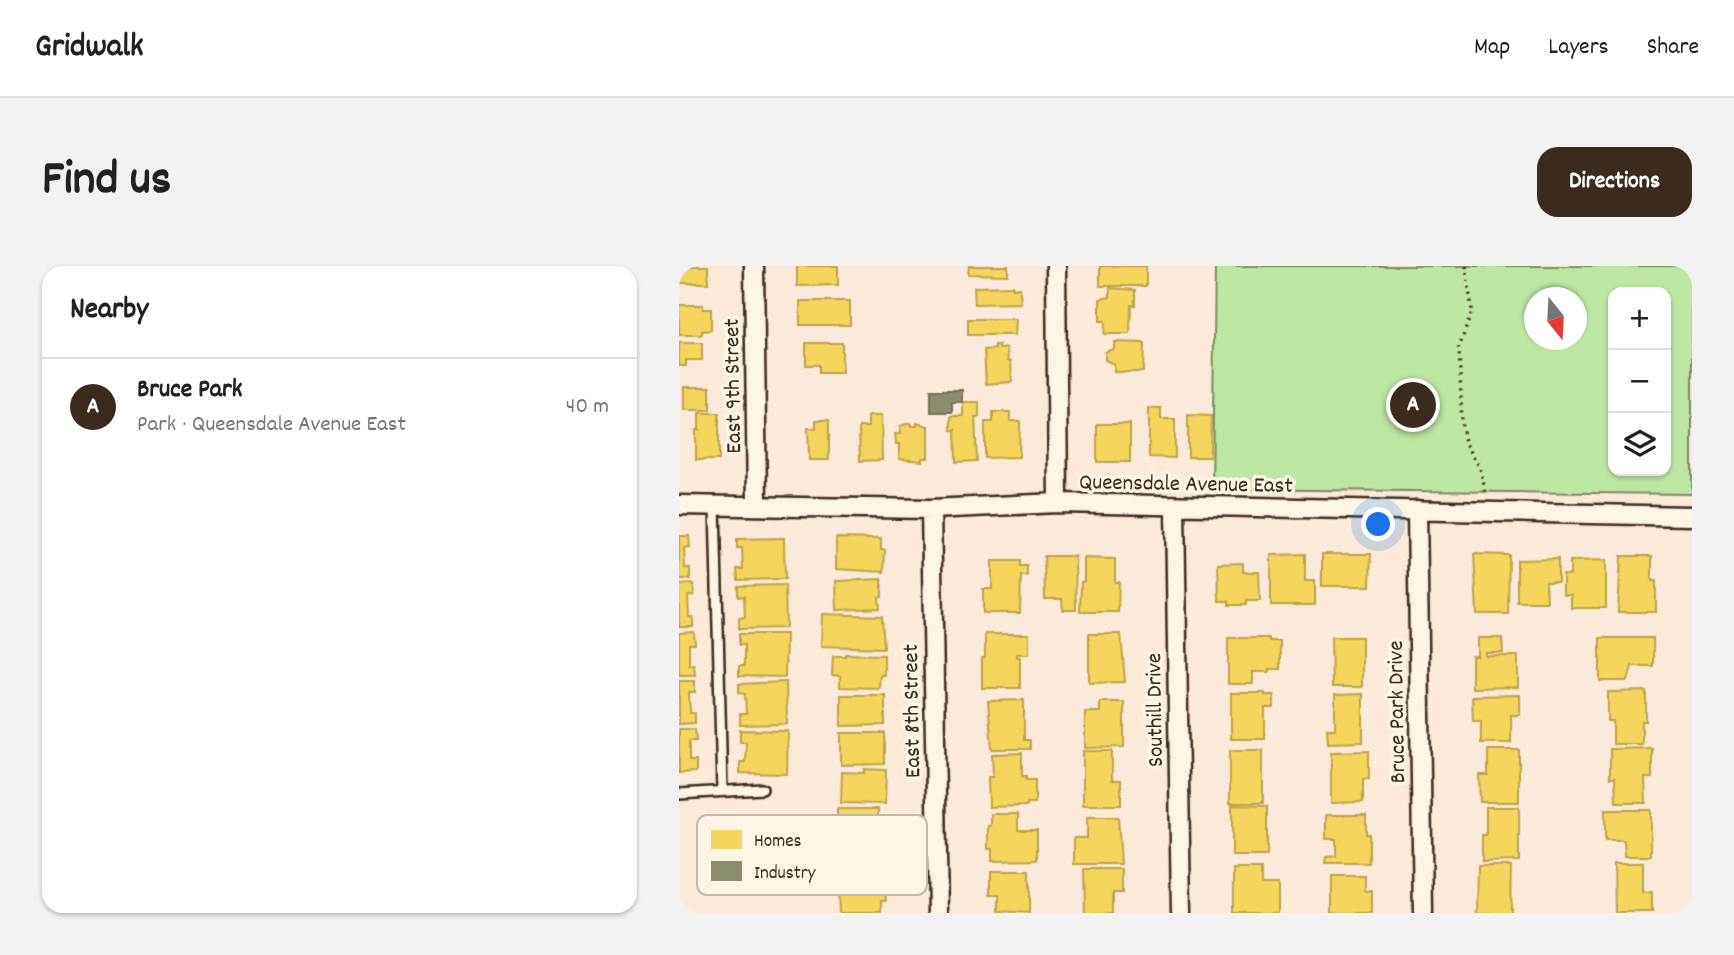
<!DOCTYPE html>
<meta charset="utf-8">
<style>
:root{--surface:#fff;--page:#f2f2f2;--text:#202124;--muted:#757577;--line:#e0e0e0;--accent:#3b2a1e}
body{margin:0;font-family:Dekko,sans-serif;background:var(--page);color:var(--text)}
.controls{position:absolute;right:21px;top:21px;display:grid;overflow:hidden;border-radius:14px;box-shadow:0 2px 5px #0004}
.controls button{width:63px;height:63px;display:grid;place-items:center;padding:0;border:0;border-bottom:2px solid var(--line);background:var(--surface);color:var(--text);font:35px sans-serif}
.compass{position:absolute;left:845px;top:21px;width:63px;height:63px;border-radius:50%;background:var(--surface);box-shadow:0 2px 5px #0004;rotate:162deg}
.you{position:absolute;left:700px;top:259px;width:24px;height:24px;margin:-18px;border:5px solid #fff;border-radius:50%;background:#1a73e8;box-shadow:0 0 0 10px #1a73e833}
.badge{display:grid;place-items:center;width:46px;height:46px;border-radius:50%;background:var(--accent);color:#fff;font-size:23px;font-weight:700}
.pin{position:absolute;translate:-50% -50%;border:4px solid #fff;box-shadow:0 2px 7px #0006}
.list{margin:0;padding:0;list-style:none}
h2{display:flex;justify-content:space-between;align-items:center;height:91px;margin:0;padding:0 28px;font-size:30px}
h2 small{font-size:23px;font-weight:400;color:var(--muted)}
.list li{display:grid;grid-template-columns:46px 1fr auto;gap:21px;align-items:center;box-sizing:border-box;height:98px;padding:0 28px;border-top:2px solid var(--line)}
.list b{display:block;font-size:26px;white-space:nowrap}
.list p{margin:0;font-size:23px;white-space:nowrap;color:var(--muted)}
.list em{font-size:23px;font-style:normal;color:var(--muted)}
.icon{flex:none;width:38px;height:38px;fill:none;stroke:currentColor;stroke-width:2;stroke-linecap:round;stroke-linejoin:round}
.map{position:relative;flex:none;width:1013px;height:647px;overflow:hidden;border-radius:21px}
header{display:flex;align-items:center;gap:42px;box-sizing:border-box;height:98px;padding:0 35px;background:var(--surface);border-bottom:2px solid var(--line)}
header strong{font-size:33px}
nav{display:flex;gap:38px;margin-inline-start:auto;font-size:24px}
.intro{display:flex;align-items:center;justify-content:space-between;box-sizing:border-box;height:168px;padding:0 42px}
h1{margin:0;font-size:49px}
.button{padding:18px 32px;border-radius:21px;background:var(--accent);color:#fff;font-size:24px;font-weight:700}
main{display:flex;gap:42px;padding:0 42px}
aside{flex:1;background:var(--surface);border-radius:21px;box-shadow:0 2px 5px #0004}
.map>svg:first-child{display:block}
.green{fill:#bee7a3;stroke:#7c8860;stroke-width:2;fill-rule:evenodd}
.homes{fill:#f6d55c;stroke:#bea249;stroke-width:2}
.industry{fill:#8c8c6e;stroke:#746f56;stroke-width:2}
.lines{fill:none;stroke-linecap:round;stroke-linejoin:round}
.service-casing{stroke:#3b2a1e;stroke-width:14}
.minor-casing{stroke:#3b2a1e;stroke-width:23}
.path{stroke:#3b2a1e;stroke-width:3.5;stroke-dasharray:2 5;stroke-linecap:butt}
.service{stroke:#fcf5e5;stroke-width:9}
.minor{stroke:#fcf5e5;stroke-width:18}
.labels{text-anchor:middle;stroke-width:7;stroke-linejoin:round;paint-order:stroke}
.street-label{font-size:23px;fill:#3b2a1e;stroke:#fcf5e5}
.key{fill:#fcf5e5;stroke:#c2b8a9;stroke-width:2}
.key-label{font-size:19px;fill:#3b2a1e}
</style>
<header>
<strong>Gridwalk</strong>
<nav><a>Map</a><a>Layers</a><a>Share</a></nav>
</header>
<div class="intro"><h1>Find us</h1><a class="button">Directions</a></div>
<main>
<aside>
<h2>Nearby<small></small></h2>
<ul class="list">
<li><span class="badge">A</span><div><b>Bruce Park</b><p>Park · Queensdale Avenue East</p></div><em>40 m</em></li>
</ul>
</aside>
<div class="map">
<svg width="1013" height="647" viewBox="0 0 1013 647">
<rect width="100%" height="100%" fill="#fbead9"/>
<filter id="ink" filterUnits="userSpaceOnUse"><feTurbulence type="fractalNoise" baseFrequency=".0143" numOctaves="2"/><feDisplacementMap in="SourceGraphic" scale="14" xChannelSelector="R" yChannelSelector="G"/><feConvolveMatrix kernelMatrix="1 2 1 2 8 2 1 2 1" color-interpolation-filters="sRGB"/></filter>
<g filter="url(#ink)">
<path class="green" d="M536 0H1013V228L533 223ZM987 26V205H934V26ZM856 32H898V74H856Z"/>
<path class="homes" d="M0 0H29V17H0Z
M118 0H159V19L118 20Z
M290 0H329V9L289 8Z
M421 0H467V20H421Z
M334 20V23L341 22 342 37 296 38 295 21Z
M431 22 456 24V39H452L451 68H425L426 55H421V33L431 31Z
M121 35H171V59H121Z
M0 39H24V43H32V64L23 65V69H0Z
M289 53H337L336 69H289Z
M435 76 465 77 464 106H435V98L426 94V86L435 83Z
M0 77H23V94H7V100H0Z
M127 77H163V107H140V99H127Z
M316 79H320V83L328 82 329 95H332L333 116 307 118 305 84 316 83Z
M5 121H31V144H5Z
M284 136H300V151H296L298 195 277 196 276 164H272V150H284Z
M470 142H482V153H496V192L470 191Z
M314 146H331V155H341L340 191 306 192V156H314Z
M20 147H40V194H17V164H20Z
M509 149 532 150 531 191H509Z
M189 150H202L203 194 181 195 180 161H189Z
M137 154H150V194H130L129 162H137Z
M231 157 232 160H238V157L249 160V192H243V195L220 193V178H217L216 168H221V160Z
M418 158H451V196H418Z
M0 270H10L11 281 5 282 6 302H11V313H0Z
M105 272 106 313 59 314 58 303H64L63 282H58V273Z
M157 272 202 273V284H206L205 306 157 303Z
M626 288V315H636V339H592V289Z
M643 288H692L691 320H643Z
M795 288 830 289 829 348H798Z
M365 290H396L397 344H384L383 333H366Z
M942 290H973V315H977V346H939Z
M405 292 436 293V316H440L439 346H401L402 316 405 315Z
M879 293V316H867L868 336H838V294Z
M927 294V342H892V329H884V309H891V295Z
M313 295H341V300H348V310H342L341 347H304V323H313Z
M564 297V306H580L581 335H567V339H550V335H540L539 298Z
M203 313V330L200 331 201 342 158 344 157 315Z
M14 318 15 329 9 330 10 351H14V361H0V319Z
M106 319 107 362 60 363V352L66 351 65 330 59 331V320Z
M143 348 203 350 205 382 142 380Z
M15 366 16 378H10V399L15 398 16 409H0V367Z
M60 368H107L106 411 60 410V400H65V379H60Z
M306 368H350V388H338V391H341V422H303V392H306Z
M410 368H442L446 416 410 417Z
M652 371H683V421H653Z
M549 372H590V375H601V403H590V406H574V418H549Z
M799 372H823L824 387H807V390H839V421L793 422V390H799Z
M921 372H974V400H953L949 415H921Z
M166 388 205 389V409H201L200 422 161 421V410L153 409 154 390H166Z
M0 415H16V426H10L11 447H16V457L0 458Z
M107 416 108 458 61 459V448H67L66 428 60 427V418Z
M967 425V455H963V478H934V455H929V426Z
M552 427H586V429H595V442H586V473H552Z
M684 428V476L649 477 648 463H656V429Z
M162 429H206V459L162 460Z
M841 429V449H832V477H802V455H794L793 430Z
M345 434V474H351V483H313L309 435Z
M421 436H445V481L406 482V446H421Z
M0 463H16L17 475H10V495H17V506L0 507Z
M61 464 109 465 108 508 61 507V496H66L67 476H61Z
M162 467H206V498L162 499Z
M973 482V512H966L967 537H937L936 512H931V483Z
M551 484H584V537H551Z
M809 484H840V536H801L800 509H809Z
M404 485H433V514H442V539H404Z
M690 485V513H684V536L652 537V486Z
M343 487V510H347V514H356V537H348V540L310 541 309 511H314L313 488Z
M185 503 207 504 206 538 162 537 163 506 185 507Z
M553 539 588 540V590H553Z
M807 541H840V595L803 596V569H807Z
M158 543H199V563H205V577H158Z
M926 544H972V590H946L945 574H926Z
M312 548H339V564H358V594L313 595V583H309V560H312Z
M647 549H687V568H690V597H646L647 591 657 590V573H647Z
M408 551H439L442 598H395V572H408Z
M935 597H964V627L973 626V647H936Z
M799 600H832L831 647H798Z
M405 603H443V627H434V647H406Z
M555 603H582V618H599V647H555Z
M312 605H350V647L321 645V629H312Z
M653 610H686V625H693V647H653Z
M206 621 207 635H203V647H160L159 622Z"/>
<path class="industry" d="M252 124H283V136H273V146H252Z"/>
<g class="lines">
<defs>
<path id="service" d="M36 239 43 525
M0 528 83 523"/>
<path id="minor" d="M75 0 78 239
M377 0 379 237
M0 239 252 243 379 237 1013 250
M496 241 502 647
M252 243 259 647
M738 244 744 647"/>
</defs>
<use href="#service" class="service-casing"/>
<use href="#minor" class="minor-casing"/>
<path class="path" d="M787 0 793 45 780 82 783 159 786 176 801 202 807 228"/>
<use href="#service" class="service"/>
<use href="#minor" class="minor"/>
</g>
</g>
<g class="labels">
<g class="street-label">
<text transform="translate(52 120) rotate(-91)" y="8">East 9th Street</text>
<text transform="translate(507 216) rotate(1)" y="8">Queensdale Avenue East</text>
<text transform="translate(474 444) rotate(-91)" y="8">Southill Drive</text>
<text transform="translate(231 445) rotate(-91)" y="8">East 8th Street</text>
<text transform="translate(716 446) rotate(-91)" y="8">Bruce Park Drive</text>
</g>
</g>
<rect x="18" y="549" width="230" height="80" rx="10" class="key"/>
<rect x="32" y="564" width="31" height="19" fill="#f6d55c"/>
<rect x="32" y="595" width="31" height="20" fill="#8c8c6e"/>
<g class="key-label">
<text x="75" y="580">Homes</text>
<text x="75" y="612">Industry</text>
</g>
</svg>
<div class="controls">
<button>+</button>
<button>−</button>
<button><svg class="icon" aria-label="layers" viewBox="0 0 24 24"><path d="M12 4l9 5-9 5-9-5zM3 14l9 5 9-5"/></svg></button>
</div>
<svg class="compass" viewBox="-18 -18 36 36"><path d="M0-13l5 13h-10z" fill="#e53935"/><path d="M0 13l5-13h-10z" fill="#757577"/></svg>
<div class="you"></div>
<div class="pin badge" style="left:734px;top:139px">A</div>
</div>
</main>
